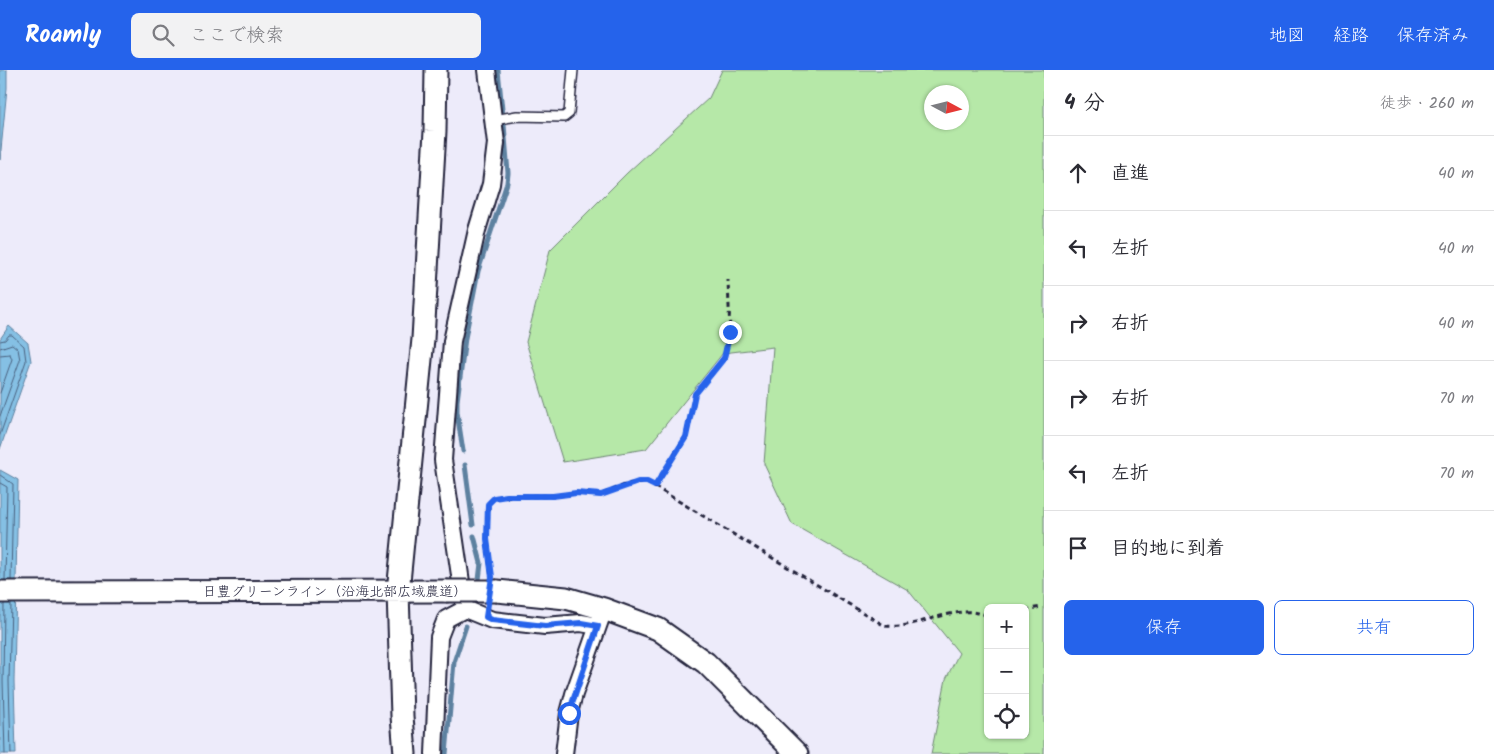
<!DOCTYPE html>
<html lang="ja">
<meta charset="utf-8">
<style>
:root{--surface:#fff;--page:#f2f2f3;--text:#2b2b33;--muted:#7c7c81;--line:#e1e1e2;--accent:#2563eb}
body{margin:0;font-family:Kalam,"Klee One",sans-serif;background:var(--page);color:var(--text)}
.controls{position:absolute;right:15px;bottom:15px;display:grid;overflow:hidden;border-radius:8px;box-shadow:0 1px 4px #0004}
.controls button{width:45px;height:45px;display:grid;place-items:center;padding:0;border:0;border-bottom:1px solid var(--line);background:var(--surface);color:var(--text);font:25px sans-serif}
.compass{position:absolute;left:924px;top:15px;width:45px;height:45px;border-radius:50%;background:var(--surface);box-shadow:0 1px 4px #0004;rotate:97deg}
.stop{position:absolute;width:15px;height:15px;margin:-11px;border:4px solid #2563eb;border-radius:50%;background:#fff}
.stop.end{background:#2563eb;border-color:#fff;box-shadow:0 1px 5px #0008}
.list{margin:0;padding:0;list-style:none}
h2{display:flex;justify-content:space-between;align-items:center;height:65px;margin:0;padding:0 20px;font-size:21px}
h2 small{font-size:16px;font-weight:400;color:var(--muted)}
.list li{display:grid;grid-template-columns:32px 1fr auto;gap:15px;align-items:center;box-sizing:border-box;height:75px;padding:0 20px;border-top:1px solid var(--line)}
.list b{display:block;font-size:19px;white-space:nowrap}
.list em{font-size:16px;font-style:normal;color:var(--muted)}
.actions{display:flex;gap:10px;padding:15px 20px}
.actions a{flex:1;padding:11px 0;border:1px solid var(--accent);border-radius:8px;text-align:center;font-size:18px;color:var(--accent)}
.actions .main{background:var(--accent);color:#fff}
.icon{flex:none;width:28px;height:28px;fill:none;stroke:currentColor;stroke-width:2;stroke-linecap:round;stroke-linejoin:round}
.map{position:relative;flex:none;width:1044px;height:684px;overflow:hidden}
header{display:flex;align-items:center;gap:30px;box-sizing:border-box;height:70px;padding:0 25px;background:var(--accent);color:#fff}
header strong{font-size:24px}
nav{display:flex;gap:28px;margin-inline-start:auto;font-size:18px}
.search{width:350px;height:45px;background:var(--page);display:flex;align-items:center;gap:12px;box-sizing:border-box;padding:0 18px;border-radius:8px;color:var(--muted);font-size:19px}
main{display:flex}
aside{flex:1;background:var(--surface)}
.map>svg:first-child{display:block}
.green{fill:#b6e8a8;stroke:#6c8572;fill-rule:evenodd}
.water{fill:#85c0e4;stroke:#5d81a0}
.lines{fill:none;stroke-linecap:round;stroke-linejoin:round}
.shore{stroke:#4a617f;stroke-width:1}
.stream{stroke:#5d81a0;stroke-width:5}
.service-casing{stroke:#22223b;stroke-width:12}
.minor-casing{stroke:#22223b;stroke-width:20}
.tertiary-casing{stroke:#22223b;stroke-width:25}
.path{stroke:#22223b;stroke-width:3;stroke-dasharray:5 4;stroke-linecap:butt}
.service{stroke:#fff;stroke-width:9}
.minor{stroke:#fff;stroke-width:16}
.tertiary{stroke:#fff;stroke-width:21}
.tertiary-bridge-casing{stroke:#22223b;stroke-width:25;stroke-linecap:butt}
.tertiary-bridge{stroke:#fff;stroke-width:21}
.route{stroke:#2563eb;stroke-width:6}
.labels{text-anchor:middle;stroke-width:4;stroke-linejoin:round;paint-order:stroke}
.street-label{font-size:14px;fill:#22223b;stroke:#fff}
</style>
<header>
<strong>Roamly</strong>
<div class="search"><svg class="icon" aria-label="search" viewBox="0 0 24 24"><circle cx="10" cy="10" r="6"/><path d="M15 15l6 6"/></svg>ここで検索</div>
<nav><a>地図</a><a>経路</a><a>保存済み</a></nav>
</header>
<main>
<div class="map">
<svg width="1044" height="684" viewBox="0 0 1044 684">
<rect width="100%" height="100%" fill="#edebfa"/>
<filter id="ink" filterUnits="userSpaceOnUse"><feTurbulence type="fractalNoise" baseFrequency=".02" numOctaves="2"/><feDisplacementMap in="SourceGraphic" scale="10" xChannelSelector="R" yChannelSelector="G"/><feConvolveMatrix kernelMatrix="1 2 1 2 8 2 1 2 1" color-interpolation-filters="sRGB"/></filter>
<g filter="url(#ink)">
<path class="green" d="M722 0H1044V684H931L946 609 959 583 908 520 792 454 764 394 773 277 723 283 646 379 563 392 526 272 550 180 627 103 709 28ZM932 22H962V52H932ZM988 538H1025V665H988Z"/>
<path class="water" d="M0 0H7V18L0 90Z
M9 256 28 273 31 291 0 379V269Z
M0 400 18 410 14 611 16 684H0Z"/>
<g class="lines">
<path class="shore" d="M0 271 5 270 9 265H12L24 276 26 291 0 365
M0 278 12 274 18 279 20 290 0 346
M0 285 10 284 12 289 0 323
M0 405 13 414 11 510
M0 413 7 417 5 510
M4 534 3 611 5 684
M11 534 9 611 11 684"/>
<path class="stream" d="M498 0 502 40
M463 381 457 342V331L465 268 478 201 507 113 508 103 504 55
M465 395 473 455
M474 466 481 493 479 510
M446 684 454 592 466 556"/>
<defs>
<path id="service" d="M494 50 517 46 564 47 569 43 573 0"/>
<path id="minor" d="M465 539 492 550 545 556 581 553 598 556
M434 684 439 567 446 549 465 539 443 390 452 271 477 160 491 114 496 73 487 0
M564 684 569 643 574 624 604 539"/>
<path id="tertiary" d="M497 521 566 528 604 539 658 559 706 593 797 684
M0 522 446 521
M405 684 402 646 398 522 423 269 435 61 436 0"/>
</defs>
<use href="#service" class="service-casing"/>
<use href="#minor" class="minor-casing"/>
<use href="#tertiary" class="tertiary-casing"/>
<path class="path" d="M655 416 686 367 695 324 724 288 730 263 728 210
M491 504 487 469 488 434 494 428 507 426H553L576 423 601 425 628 414 647 412 885 556C912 559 938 543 965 542 972 541 980 544 988 545
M1025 540 1041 537"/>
<use href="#service" class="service"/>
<use href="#minor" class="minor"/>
<use href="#tertiary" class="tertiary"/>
<defs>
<path id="tertiary-bridge" d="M446 521H497"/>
</defs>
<use href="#tertiary-bridge" class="tertiary-bridge-casing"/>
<use href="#tertiary-bridge" class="tertiary-bridge"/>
</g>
</g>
<g class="lines" filter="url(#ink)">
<path class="route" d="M569 643 598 556 581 553 545 556 492 550 486 547 492 507 487 469 488 434 494 428 507 426H553L576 423 601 425 638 412H647L655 416 686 367 695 324 724 288 730 262"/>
</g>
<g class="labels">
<g class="street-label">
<text x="335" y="526">日豊グリーンライン（沿海北部広域農道）</text>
</g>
</g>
</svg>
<div class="controls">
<button>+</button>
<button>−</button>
<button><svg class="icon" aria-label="locate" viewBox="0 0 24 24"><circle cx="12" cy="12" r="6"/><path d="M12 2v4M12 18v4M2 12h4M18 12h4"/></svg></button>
</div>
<svg class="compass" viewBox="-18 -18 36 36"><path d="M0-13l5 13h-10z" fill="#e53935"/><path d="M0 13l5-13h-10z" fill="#7c7c81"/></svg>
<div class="stop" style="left:569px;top:643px"></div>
<div class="stop end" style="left:730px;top:262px"></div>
</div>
<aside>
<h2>4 分<small>徒歩 · 260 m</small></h2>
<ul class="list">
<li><svg class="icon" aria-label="ahead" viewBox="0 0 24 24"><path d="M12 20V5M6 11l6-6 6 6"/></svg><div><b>直進</b></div><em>40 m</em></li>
<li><svg class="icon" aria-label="left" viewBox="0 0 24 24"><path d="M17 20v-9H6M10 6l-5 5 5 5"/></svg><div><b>左折</b></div><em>40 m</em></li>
<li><svg class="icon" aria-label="right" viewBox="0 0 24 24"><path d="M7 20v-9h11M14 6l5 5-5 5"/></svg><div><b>右折</b></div><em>40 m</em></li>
<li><svg class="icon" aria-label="right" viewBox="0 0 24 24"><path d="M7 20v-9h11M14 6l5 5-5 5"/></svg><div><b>右折</b></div><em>70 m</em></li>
<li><svg class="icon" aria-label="left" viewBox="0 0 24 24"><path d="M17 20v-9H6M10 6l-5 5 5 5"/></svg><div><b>左折</b></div><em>70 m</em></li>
<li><svg class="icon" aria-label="arrive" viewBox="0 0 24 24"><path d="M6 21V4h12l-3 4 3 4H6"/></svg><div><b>目的地に到着</b></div></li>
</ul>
<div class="actions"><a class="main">保存</a><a>共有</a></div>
</aside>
</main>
